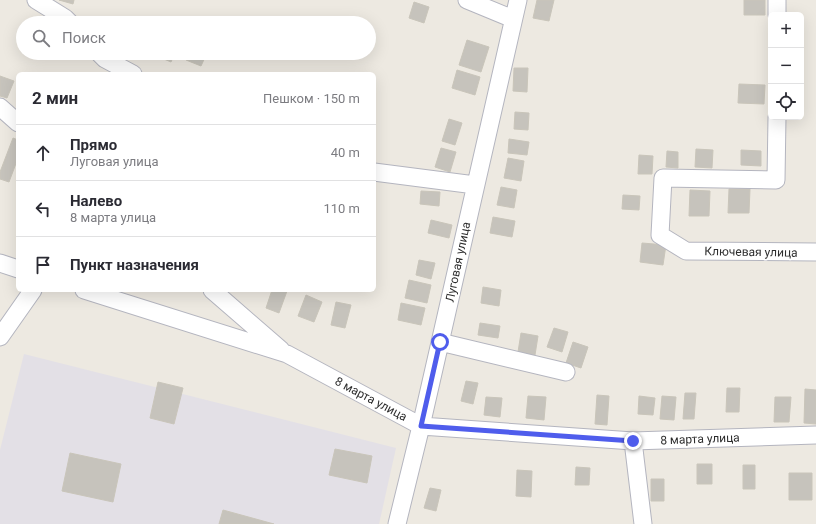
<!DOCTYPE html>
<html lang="ru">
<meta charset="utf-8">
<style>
:root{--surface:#fff;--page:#f7f7f7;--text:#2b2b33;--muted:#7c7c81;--line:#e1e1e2}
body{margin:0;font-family:Roboto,sans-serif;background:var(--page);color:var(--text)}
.controls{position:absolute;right:12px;top:12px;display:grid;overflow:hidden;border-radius:6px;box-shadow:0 4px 16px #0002}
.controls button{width:36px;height:36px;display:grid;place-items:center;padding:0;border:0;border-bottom:1px solid var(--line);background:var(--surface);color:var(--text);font:20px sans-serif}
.stop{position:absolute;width:12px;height:12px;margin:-9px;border:3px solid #4f5dec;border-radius:50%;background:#fff}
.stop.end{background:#4f5dec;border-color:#fff;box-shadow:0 1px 4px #0008}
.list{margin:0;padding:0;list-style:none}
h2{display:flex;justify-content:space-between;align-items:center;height:52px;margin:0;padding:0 16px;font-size:17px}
h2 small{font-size:13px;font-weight:400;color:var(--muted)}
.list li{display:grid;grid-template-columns:26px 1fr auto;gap:12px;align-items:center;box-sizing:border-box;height:56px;padding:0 16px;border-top:1px solid var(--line)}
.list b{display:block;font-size:15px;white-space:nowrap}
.list p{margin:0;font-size:13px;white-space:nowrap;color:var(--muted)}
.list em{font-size:13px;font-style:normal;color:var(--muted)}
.icon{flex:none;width:22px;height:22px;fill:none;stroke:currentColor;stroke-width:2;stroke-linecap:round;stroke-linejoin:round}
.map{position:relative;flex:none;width:816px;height:524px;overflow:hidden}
.search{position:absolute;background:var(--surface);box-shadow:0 4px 16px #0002;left:16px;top:16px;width:360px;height:44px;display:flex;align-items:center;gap:10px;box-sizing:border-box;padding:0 14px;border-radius:22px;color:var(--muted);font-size:15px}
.panel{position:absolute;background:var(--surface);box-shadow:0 4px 16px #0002;left:16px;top:72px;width:360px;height:220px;border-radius:6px}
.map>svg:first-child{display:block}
.industrial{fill:#e3e0e6}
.building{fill:#c6c3bc;stroke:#c9c5ba}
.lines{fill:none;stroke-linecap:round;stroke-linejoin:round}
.minor-casing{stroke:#b4b5bf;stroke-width:19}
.minor{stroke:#fff;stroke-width:17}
.route{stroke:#4f5dec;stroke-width:5}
.labels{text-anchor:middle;stroke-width:3.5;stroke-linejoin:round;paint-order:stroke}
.street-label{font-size:12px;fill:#2d2d2d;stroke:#fff}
</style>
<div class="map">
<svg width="816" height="524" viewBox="0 0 816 524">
<rect width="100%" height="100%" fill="#ede9e1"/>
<path class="industrial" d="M24 354 396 448 379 524H0V450Z"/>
<path class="building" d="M59 0H74L73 4Z
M537 0H554L549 21 533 18Z
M744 0H765V15H744Z
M414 2 429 7 424 23 409 18Z
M467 40 489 47 481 72 459 65Z
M152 53H175L171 62 152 54Z
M189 53H207L201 66 186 60Z
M514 68H528L527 92 513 91Z
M457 70 480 77 475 95 452 88Z
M0 76 14 81 7 98 0 96Z
M739 84 765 85 764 104 738 103Z
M515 112 529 113 528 130 514 129Z
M449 119 462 123 455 145 442 141Z
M13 138 18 140V158L9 182 0 179V172Z
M509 139 529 142 527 155 508 153Z
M441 148 456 152 450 172 435 167Z
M696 149 713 150 712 168 695 167Z
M741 150 761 151V166L741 165Z
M667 151 678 152V168L666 167Z
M639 155 653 156 652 174H638Z
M508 158 524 161 521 181 504 178Z
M501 187 517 190 514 208 497 205Z
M729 189H750L749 213H728Z
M690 190 710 191 709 216H689Z
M421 191 440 192 439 206 420 204Z
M623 195 640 196 639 210 622 209Z
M493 217 515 221 512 237 490 233Z
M431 220 452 225 449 238 428 233Z
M642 243 666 245 663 265 640 262Z
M419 260 435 263 431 279 416 275Z
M409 280 431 285 427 303 405 298Z
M483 287 501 290 499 306 481 303Z
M272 290 287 291 279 313 266 308Z
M306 295 322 302 314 322 298 316Z
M336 302 351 305 345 328 331 325Z
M401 303 425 308 421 325 398 320Z
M480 323 500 326 498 338 478 335Z
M554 328 568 332 562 352 547 347Z
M521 333 538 336 535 355 518 352Z
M573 342 588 347 581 368 566 363Z
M466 381 478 383 473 404 461 401Z
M158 382 183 388 174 424 150 418Z
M727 388H740L739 412H726Z
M805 389 816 390V424L804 423Z
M685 393H696L694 419H683Z
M597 395 609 396 607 425 595 424Z
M528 396 546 397 544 420 526 418Z
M639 396 655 398 653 415 638 414Z
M662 396 676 397 674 420 660 419Z
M486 397 502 398 500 417 484 415Z
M775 397H791L789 422H774Z
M335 449 372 456 367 483 329 475Z
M70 453 121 464 113 502 62 491Z
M697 464H712V484H697Z
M743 465H755V489H743Z
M576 467 590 468 589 485H575Z
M517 470 532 471 531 497 516 496Z
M789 473H812V500H789Z
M651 479H664V501H651Z
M430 488 441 490 436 511 424 508Z
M223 510 274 524H219Z"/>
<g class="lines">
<defs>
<path id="minor" d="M36 0 65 18 70 23
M467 0 513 19
M777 15V0
M99 53 105 59 133 74
M0 107 18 123
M777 117 776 180 663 178 660 235 686 251 816 252
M374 172 475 185
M0 263 18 269
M84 290 287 354 421 426 633 441 816 435
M212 290 281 350
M0 337 33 290
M440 342 566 372
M633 441 643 524
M397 524 421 426 518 0"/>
</defs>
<use href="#minor" class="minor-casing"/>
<use href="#minor" class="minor"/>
</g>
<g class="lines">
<path class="route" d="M440 342 421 426 633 441"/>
</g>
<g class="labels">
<g class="street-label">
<text transform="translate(751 252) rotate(1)" y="4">Ключевая улица</text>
<text transform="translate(458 262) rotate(-78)" y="4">Луговая улица</text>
<text transform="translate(371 399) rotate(28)" y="4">8 марта улица</text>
<text transform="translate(700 439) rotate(-2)" y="4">8 марта улица</text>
</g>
</g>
</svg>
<div class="controls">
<button>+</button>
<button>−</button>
<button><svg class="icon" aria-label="locate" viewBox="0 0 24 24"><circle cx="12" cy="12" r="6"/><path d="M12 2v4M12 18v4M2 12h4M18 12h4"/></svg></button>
</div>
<div class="stop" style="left:440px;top:342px"></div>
<div class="stop end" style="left:633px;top:441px"></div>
<div class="search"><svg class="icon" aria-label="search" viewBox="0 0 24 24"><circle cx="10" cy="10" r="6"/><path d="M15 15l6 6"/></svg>Поиск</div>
<section class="panel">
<h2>2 мин<small>Пешком · 150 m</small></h2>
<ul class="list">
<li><svg class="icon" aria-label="ahead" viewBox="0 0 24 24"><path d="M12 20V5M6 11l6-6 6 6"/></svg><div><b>Прямо</b><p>Луговая улица</p></div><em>40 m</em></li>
<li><svg class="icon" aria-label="left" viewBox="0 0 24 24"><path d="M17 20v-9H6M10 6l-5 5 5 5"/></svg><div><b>Налево</b><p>8 марта улица</p></div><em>110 m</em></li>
<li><svg class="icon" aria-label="arrive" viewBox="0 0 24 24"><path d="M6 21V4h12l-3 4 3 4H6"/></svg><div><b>Пункт назначения</b></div></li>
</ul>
</section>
</div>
